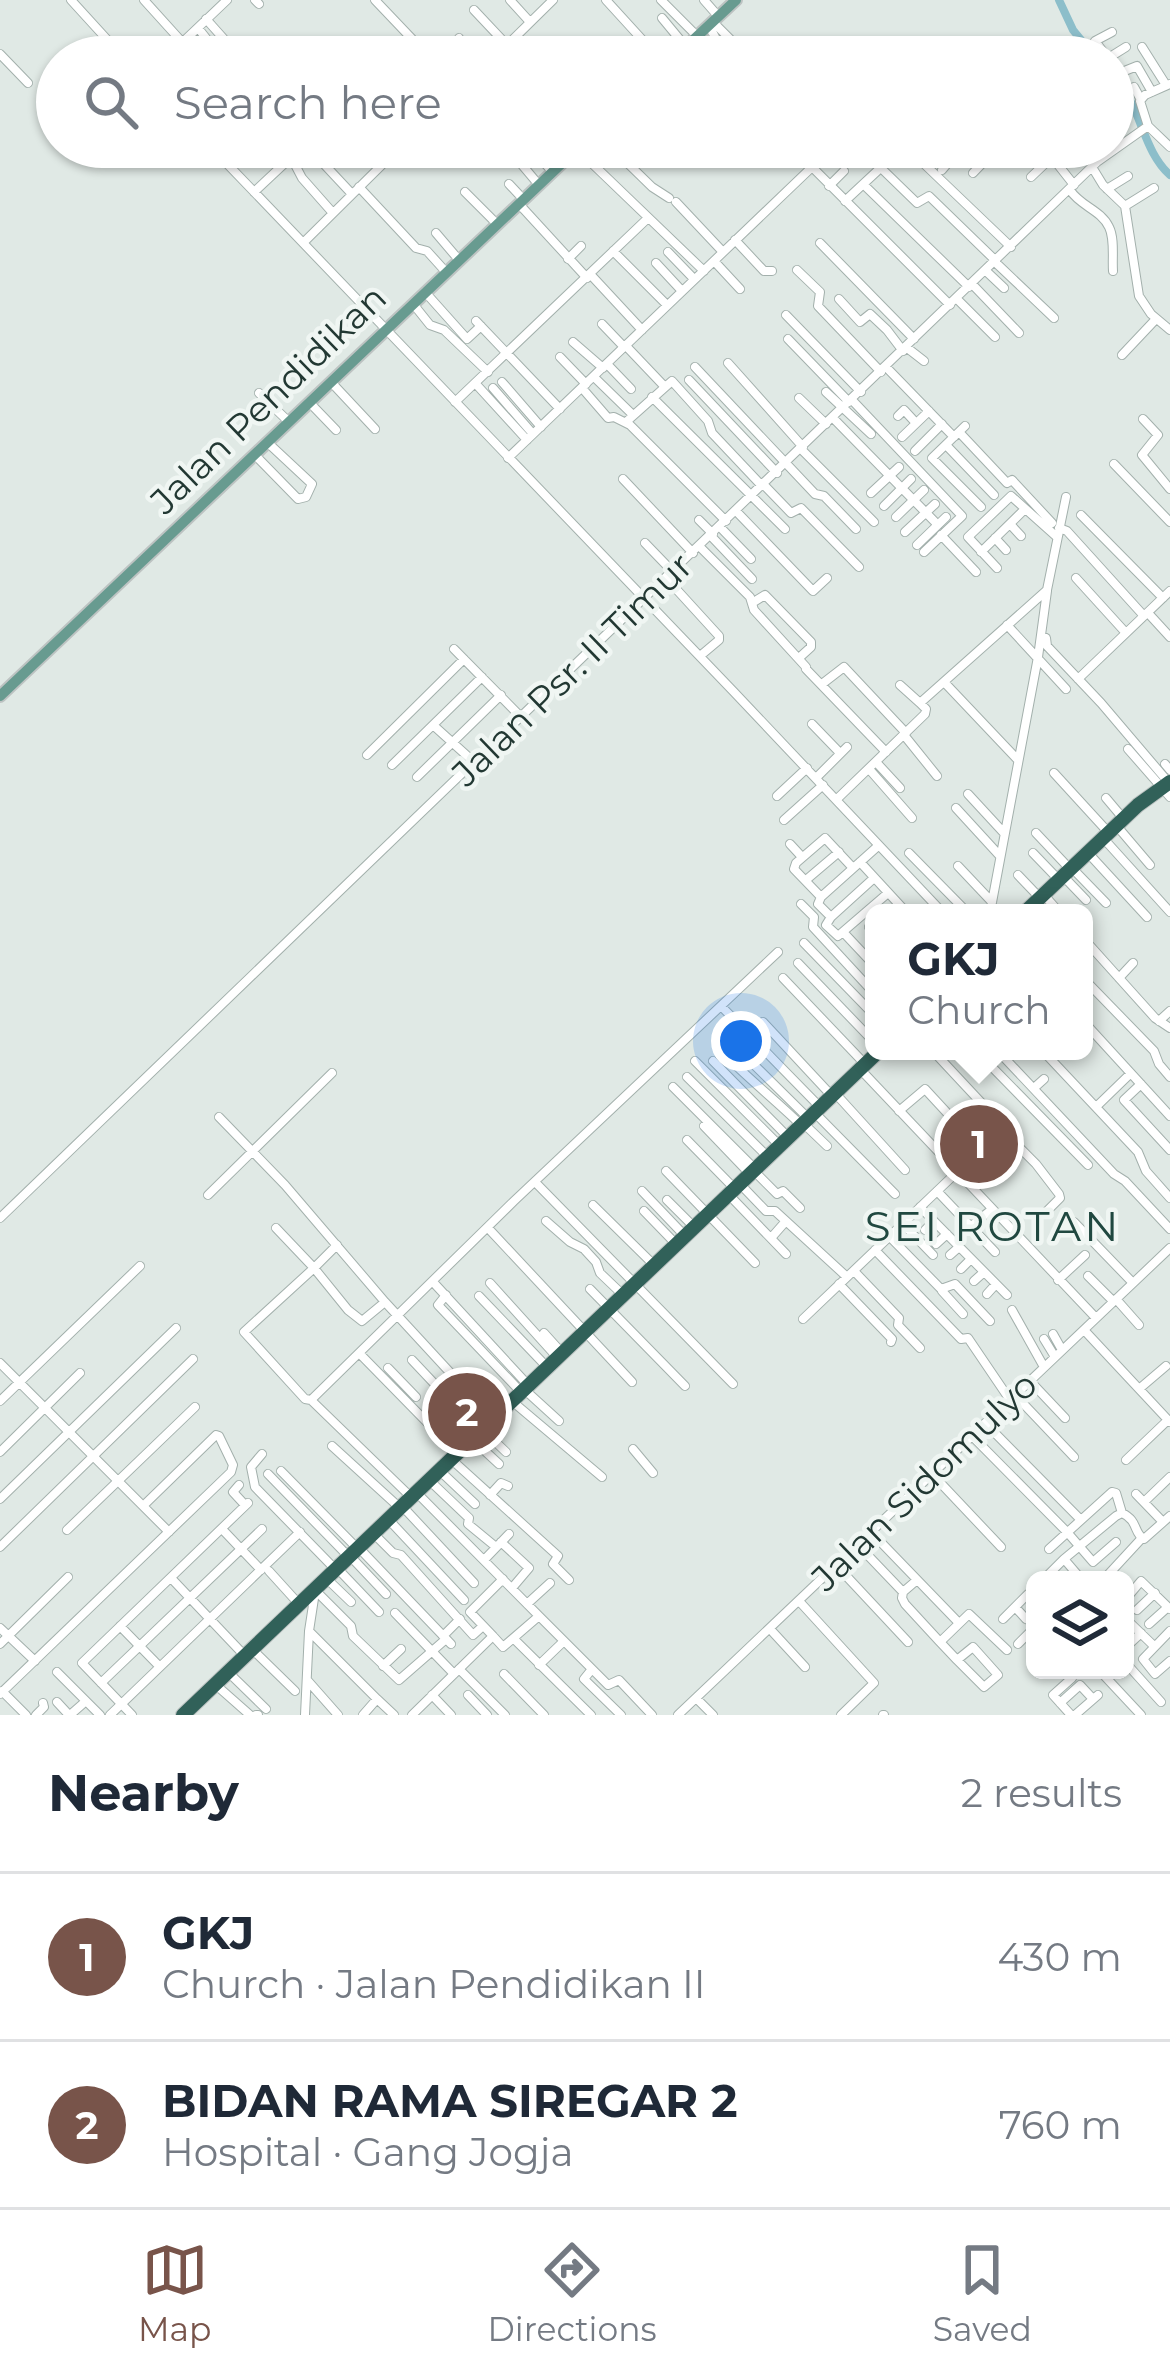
<!DOCTYPE html>
<meta charset="utf-8">
<style>
:root{--surface:#fff;--page:#f2f2f3;--text:#1f2937;--muted:#747a83;--line:#e0e1e3;--accent:#78544a}
body{margin:0;font-family:Montserrat,sans-serif;background:var(--page);color:var(--text)}
.controls{position:absolute;right:36px;bottom:36px;display:grid;overflow:hidden;border-radius:18px;box-shadow:0 3px 9px #0004}
.controls button{width:108px;height:108px;display:grid;place-items:center;padding:0;border:0;border-bottom:3px solid var(--line);background:var(--surface);color:var(--text);font:60px sans-serif}
.you{position:absolute;left:741px;top:1041px;width:42px;height:42px;margin:-30px;border:9px solid #fff;border-radius:50%;background:#1a73e8;box-shadow:0 0 0 18px #1a73e833}
.badge{display:grid;place-items:center;width:78px;height:78px;border-radius:50%;background:var(--accent);color:#fff;font-size:39px;font-weight:700}
.pin{position:absolute;translate:-50% -50%;border:6px solid #fff;box-shadow:0 3px 12px #0006}
.popup{position:absolute;left:865px;top:904px;width:228px;height:156px;box-sizing:border-box;display:grid;place-content:center;border-radius:18px;background:var(--surface);filter:drop-shadow(0 3px 9px #0005);font-size:39px;white-space:nowrap;color:var(--muted)}
.popup b{font-size:45px;color:var(--text)}
.popup::after{content:'';position:absolute;left:50%;top:100%;margin-left:-24px;border:24px solid transparent;border-top-color:var(--surface)}
.list{margin:0;padding:0;list-style:none}
h2{display:flex;justify-content:space-between;align-items:center;height:156px;margin:0;padding:0 48px;font-size:51px}
h2 small{font-size:39px;font-weight:400;color:var(--muted)}
.list li{display:grid;grid-template-columns:78px 1fr auto;gap:36px;align-items:center;box-sizing:border-box;height:168px;padding:0 48px;border-top:3px solid var(--line)}
.list b{display:block;font-size:45px;white-space:nowrap}
.list p{margin:0;font-size:39px;white-space:nowrap;color:var(--muted)}
.list em{font-size:39px;font-style:normal;color:var(--muted)}
.icon{flex:none;width:66px;height:66px;fill:none;stroke:currentColor;stroke-width:2;stroke-linecap:round;stroke-linejoin:round}
.map{position:relative;flex:none;width:1170px;height:1715px;overflow:hidden}
.search{position:absolute;background:var(--surface);box-shadow:0 3px 9px #0004;left:36px;right:36px;top:36px;height:132px;display:flex;align-items:center;gap:30px;box-sizing:border-box;padding:0 42px;border-radius:66px;color:var(--muted);font-size:45px}
.sheet{height:492px;background:var(--surface)}
nav{display:flex;justify-content:space-around;align-items:center;box-sizing:border-box;height:168px;border-top:3px solid var(--line);background:var(--surface);font-size:33px;color:var(--muted)}
nav a{display:grid;justify-items:center;gap:6px}
nav .on{color:var(--accent)}
.map>svg:first-child{display:block}
.lines{fill:none;stroke-linecap:round;stroke-linejoin:round}
.river{stroke:#8cbeca;stroke-width:8}
.minor-casing{stroke:#a3b0ac;stroke-width:10}
.major-casing{stroke:#bdc3c2;stroke-width:14}
.highway-casing{stroke:#bdc3c2;stroke-width:16}
.minor{stroke:#fff;stroke-width:8}
.major{stroke:#689b90;stroke-width:10}
.highway{stroke:#316159;stroke-width:14}
.labels{text-anchor:middle;stroke-width:9;stroke-linejoin:round;paint-order:stroke}
.street-label{font-size:36px;fill:#223833;stroke:#f0f6f3}
.quarter-label{font-size:42px;letter-spacing:3px;fill:#204840;stroke:#f0f6f3}
</style>
<div class="map">
<svg width="1170" height="1715" viewBox="0 0 1170 1715">
<rect width="100%" height="100%" fill="#e0e9e5"/>
<g class="lines">
<path class="river" d="M1059 0 1073 30 1095 57
M1113 78C1142 104 1141 149 1170 175"/>
<defs>
<path id="minor" d="M71 0 123 57
M144 0 182 42
M255 0 259 4
M375 0 414 41 422 57
M510 0 530 22
M606 0 658 57
M661 0 697 36
M704 0 718 16
M474 10 507 45
M662 18 686 47
M206 19 240 57
M713 22 748 57
M709 26 716 39
M198 28 221 57
M459 38 470 57
M136 47 146 57
M1142 47 1166 85
M0 54 28 83
M167 57 227 0
M400 57 416 44
M495 57 553 0
M929 57 930 56
M1107 57 1095 41 1112 32
M1110 57 1126 47
M1113 63 1122 72 1137 66 1152 92
M1170 84 1145 95 1140 101 1148 126 1170 147
M1134 87 1140 98
M1113 117 1119 114
M211 147 733 691 943 913
M277 147 287 160
M308 147 351 193
M507 147 539 185
M529 147 553 172
M611 147 652 187 669 198
M792 147 950 305
M878 147 873 155 882 169 917 203 929 196 996 261
M1044 147 1074 185
M577 149 704 271
M291 157 302 178 332 212
M920 160 1011 247
M1092 167 1103 185 1125 206 1139 296 1151 314 1170 330
M942 170 959 150
M973 173 998 147
M1031 177 1052 157
M509 184 524 200
M864 185 969 287
M829 186 844 171
M359 187 416 248 427 251 446 272
M1107 189 1128 176
M1070 190C1080 206 1101 210 1109 227 1115 239 1112 258 1113 271
M254 192 302 147
M465 192 497 224
M845 201 903 147
M676 202 723 252
M519 204 587 278
M1125 206 1154 188
M436 233 459 260
M735 240 764 271H772
M303 243 400 147
M820 243 914 339
M613 251 667 305
M668 252 694 279
M568 259 581 246
M714 261 740 289
M995 262 1054 318
M656 263 682 291
M797 270 820 292 818 306 881 372
M986 271 1004 288
M590 274 642 330
M972 284 1019 333
M425 292 467 339 481 326
M839 299 860 322 870 314 887 330 903 351
M957 299 995 337
M414 305 430 325 444 330 488 372
M786 315 861 392
M476 321 560 409
M602 324 624 347
M788 339 849 402
M573 342 603 368
M626 346 665 387
M906 347 924 361
M1122 355 1156 319
M560 357 586 384
M728 363 803 447
M607 364 631 389
M695 367 815 494 824 496 856 529
M886 367 954 437
M594 377 633 415
M689 380 777 473
M331 382 375 429
M502 382 541 427
M475 383 527 440
M493 388 533 434
M582 388 608 418 614 417 630 425 726 521
M826 392 871 434
M259 393 288 421
M652 397 785 529
M799 398 826 424
M852 400 962 516 924 552
M309 402 336 430
M455 402 648 218
M898 416 904 410 916 423
M833 418 938 525
M1143 419 1158 435 1142 455 1170 489
M626 422 672 381 708 421 712 433 762 486
M965 426 932 458 981 507
M959 432 1007 483 1012 480 1052 523
M902 437 929 411
M946 445 994 495
M801 449 874 522
M915 451 942 424
M255 455 298 499 306 497 312 484 267 442
M508 458 833 147
M1114 464 1170 522
M623 479 693 553
M764 485 791 513 801 508 859 567
M871 493 899 467
M884 506 911 479
M736 511 813 591 827 578
M1081 515 1163 598
M896 517 924 490
M699 520 713 534
M1010 524 1021 536
M720 527 751 559
M1059 528 1067 531 1144 616
M905 532 935 504
M941 535 976 572
M711 536 752 579
M995 538 1006 550
M645 543 673 572
M917 545 946 517
M700 547 750 597 754 610 806 667
M981 552 1025 509
M997 568 968 537 1011 496 1057 537
M1076 578 1126 633
M667 579 719 636V640L700 656
M752 603 765 595 811 642V647L800 657
M1148 613 1170 637
M1007 625 1066 689
M1041 636 1046 638 1047 646 1101 703 1169 783
M454 649 522 718
M806 669 886 752
M1078 679 1170 591
M944 682 1017 759
M822 684 844 667 906 733
M900 685 920 703
M812 724 840 753
M433 725 475 763
M904 735 937 776
M1128 749 1170 797
M367 755 464 659
M876 762 900 788
M1165 764 1170 770
M392 765 482 677
M869 769 912 818
M1054 773 1108 832
M417 777 501 695
M816 778 847 747
M968 794 1004 833
M777 796 807 768
M1106 798 1122 817
M837 799 925 714 926 709 920 703 1047 590 1066 497
M956 808 1000 856
M784 820 823 785
M1116 825 1150 865
M1036 833 1069 868
M1104 839 1170 912
M790 844 802 857
M878 846 821 897 818 904 831 917 826 925 838 936 888 893
M909 853 968 913
M1033 853 1059 880
M1089 854 1147 917
M860 862 907 913
M958 866 992 902
M1072 868 1106 903
M1018 875 1040 898
M1063 876 1086 900
M806 880 839 852
M1044 895 1060 913
M821 897 794 869 796 863 825 838 853 868
M801 904 814 917 813 927 874 993
M990 913 1038 657 1047 591
M831 917 874 878
M869 927 874 932
M843 932 874 965
M1084 939 1155 1018 1170 1028
M804 943 874 1015
M798 963 874 1042
M783 978 864 1063
M1119 978 1133 963
M1084 979 1154 1051 1159 1064 1170 1077
M721 1006 819 1106
M1159 1021 1170 1011
M763 1022 831 1095
M1084 1022 1170 1116
M734 1045 807 1117
M933 1051 989 1111 998 1126 1036 1164 1059 1194 1060 1198 1046 1212
M998 1051 1114 1174 1125 1181 1170 1229
M1043 1051 1138 1152 1146 1171 1170 1198
M724 1054C749 1079 775 1100 800 1124
M695 1061 779 1145
M713 1061 788 1137
M992 1067 1088 1165
M860 1069 1096 1318
M687 1077 767 1156
M1141 1084 1124 1100 1170 1150
M673 1087 754 1168
M1034 1088 1044 1079
M835 1093 905 1170
M1097 1106 1130 1074
M899 1111 925 1089 973 1141
M816 1114 895 1194
M219 1117 285 1185 385 1302 492 1418
M803 1123 827 1146
M704 1126 749 1173
M687 1140 734 1188
M666 1171 755 1263
M754 1171 777 1194 783 1191 800 1208
M964 1181 980 1166 974 1154 986 1144
M535 1182 733 1384
M741 1185 766 1211H775L847 1277
M642 1191 684 1235
M937 1191 995 1252
M208 1195 332 1073
M730 1196 786 1254
M667 1200 693 1226
M593 1205 653 1264
M920 1207 1007 1295
M644 1211 675 1243
M0 1218 1097 162 1148 126
M546 1221 570 1242 584 1249 596 1262 600 1273 622 1294
M1074 1222 1133 1283
M903 1224 933 1255
M970 1227 991 1210
M276 1228 314 1268 244 1332 305 1399 311 1400 411 1497
M488 1228 632 1382
M925 1230 934 1221
M889 1236 941 1289 955 1284 990 1321
M771 1238 786 1221
M936 1244 947 1234
M337 1245 314 1268 348 1310 362 1321 385 1302
M875 1250 961 1339 968 1338 1010 1400
M950 1255 959 1247
M961 1269 971 1259
M854 1271 899 1318 898 1325 920 1348
M1088 1276 1113 1301
M1058 1280 1085 1255
M974 1281 984 1272
M433 1282 528 1385
M490 1283 556 1356
M839 1284 892 1339 891 1342
M590 1289 685 1386
M942 1291 963 1314
M987 1294 996 1284
M446 1295 438 1305 520 1391
M479 1296 546 1366
M1116 1299 1139 1325
M1012 1310 1044 1367
M803 1319 956 1173
M1084 1330 1170 1422
M544 1333 562 1353
M1053 1334 1062 1350
M1044 1339 1055 1357
M359 1353 456 1452
M412 1360 478 1430
M0 1363 169 1532
M388 1368 416 1397
M1030 1381 1065 1418
M1139 1389 1166 1366
M525 1390 559 1421
M1015 1395 1074 1457
M311 1400 514 1201 778 952
M0 1401 140 1266
M513 1402 602 1477
M985 1423 1081 1520
M483 1430 506 1452
M972 1436 1067 1532 1093 1562 1116 1542
M472 1439 499 1464
M332 1446 400 1508
M633 1449 653 1473
M0 1452 80 1373
M262 1454 251 1467 255 1487 335 1569
M452 1460 558 1556 553 1564 569 1580
M1126 1460 1168 1420
M439 1470 475 1504
M281 1471 356 1547
M268 1474 347 1555
M932 1474 1001 1547
M429 1480 469 1518 468 1524 496 1547
M239 1485 233 1492 245 1505
M1136 1494 1163 1522
M490 1495 501 1483 508 1486
M0 1499 176 1328
M1144 1502 1170 1477
M403 1507 474 1583
M389 1520 464 1600
M222 1529 261 1570
M67 1530 195 1407
M871 1532 958 1622
M374 1534 393 1553 401 1555 473 1635 483 1626
M501 1542 529 1568 512 1588
M858 1545 903 1592 917 1580
M0 1547 193 1359
M359 1548 451 1644
M1049 1549 1112 1492 1116 1493 1122 1513
M350 1556 386 1594
M484 1560 509 1534
M836 1565 908 1642
M338 1569 379 1612
M269 1571 298 1603
M1106 1577 1142 1538
M171 1578 244 1655
M326 1578 351 1602
M1043 1580 1064 1559
M1082 1580 1064 1559 1116 1516 1122 1513C1139 1521 1133 1533 1144 1539L1170 1516
M315 1590 351 1626 353 1636 399 1680 446 1639
M903 1592 902 1598 905 1604 940 1642
M1125 1600 1141 1581 1170 1609
M799 1601 874 1683 841 1715
M527 1604 550 1583
M1015 1607 1026 1619 1035 1623
M1137 1610 1155 1593
M395 1613 454 1674
M539 1616 608 1685 619 1680 652 1715
M1125 1618 1154 1646
M1003 1619 1028 1594 1035 1600
M1149 1624 1168 1607
M120 1626 160 1667
M0 1628 35 1661
M770 1629 805 1667
M1170 1631 1143 1659 1155 1674 1170 1661
M310 1632 377 1699
M443 1636 460 1619
M493 1636 470 1612 503 1579
M514 1639 591 1715
M0 1644 68 1577
M1018 1644 1035 1627
M1126 1647 1141 1633
M253 1650 295 1691
M957 1660 984 1687 998 1675 973 1647 957 1660 940 1642 969 1614 1007 1650
M1125 1662 1161 1702
M539 1665 564 1641
M383 1666 401 1649
M459 1669 505 1715
M592 1669 584 1679 621 1715
M1099 1670 1141 1715
M57 1672 86 1701
M229 1673 266 1709
M504 1674 544 1715
M308 1681 338 1715
M101 1683 262 1529
M216 1685 250 1715
M2 1691 26 1715
M0 1694 231 1472 233 1465 219 1436 216 1435 143 1506
M432 1695 451 1715
M468 1695 487 1715
M696 1698 713 1715
M57 1702 69 1715
M1060 1703 1080 1685 1093 1699
M36 1715 44 1707 43 1703
M70 1715 86 1701 100 1715
M110 1715 300 1532
M132 1715 82 1663 248 1503
M256 1715H258
M305 1715 309 1631 315 1592
M363 1715 377 1699 394 1715
M412 1715 493 1636 503 1647 539 1616 417 1493
M678 1715 1170 1248
M883 1715H884
M1071 1715 1053 1695 1072 1678
M1075 1715 1098 1695"/>
<path id="major" d="M675 57 736 0
M0 696 579 147"/>
<path id="highway" d="M1024 913 1138 805 1170 782
M183 1715 879 1051"/>
</defs>
<use href="#minor" class="minor-casing"/>
<use href="#major" class="major-casing"/>
<use href="#highway" class="highway-casing"/>
<use href="#minor" class="minor"/>
<use href="#major" class="major"/>
<use href="#highway" class="highway"/>
</g>
<g class="labels">
<g class="street-label">
<text transform="translate(268 399) rotate(-44)" y="13">Jalan Pendidikan</text>
<text transform="translate(572 669) rotate(-44)" y="13">Jalan Psr. II Timur</text>
<text transform="translate(924 1481) rotate(-44)" y="13">Jalan Sidomulyo</text>
</g>
<g class="quarter-label">
<text x="993" y="1241">SEI ROTAN</text>
</g>
</g>
</svg>
<div class="controls">
<button><svg class="icon" aria-label="layers" viewBox="0 0 24 24"><path d="M12 4l9 5-9 5-9-5zM3 14l9 5 9-5"/></svg></button>
</div>
<div class="you"></div>
<div class="pin badge" style="left:979px;top:1144px">1</div>
<div class="popup"><b>GKJ</b>Church</div>
<div class="pin badge" style="left:467px;top:1412px">2</div>
<div class="search"><svg class="icon" aria-label="search" viewBox="0 0 24 24"><circle cx="10" cy="10" r="6"/><path d="M15 15l6 6"/></svg>Search here</div>
</div>
<section class="sheet">
<h2>Nearby<small>2 results</small></h2>
<ul class="list">
<li><span class="badge">1</span><div><b>GKJ</b><p>Church · Jalan Pendidikan II</p></div><em>430 m</em></li>
<li><span class="badge">2</span><div><b>BIDAN RAMA SIREGAR 2</b><p>Hospital · Gang Jogja</p></div><em>760 m</em></li>
</ul>
</section>
<nav>
<a class="on"><svg class="icon" aria-label="map" viewBox="0 0 24 24"><path d="M3 6l6-2 6 2 6-2v14l-6 2-6-2-6 2zM9 4v14M15 6v14"/></svg>Map</a>
<a><svg class="icon" aria-label="directions" viewBox="0 0 24 24"><path d="M12 3l9 9-9 9-9-9zM9 14v-3h6M13 9l2 2-2 2"/></svg>Directions</a>
<a><svg class="icon" aria-label="saved" viewBox="0 0 24 24"><path d="M7 4h10v16l-5-4-5 4z"/></svg>Saved</a>
</nav>
